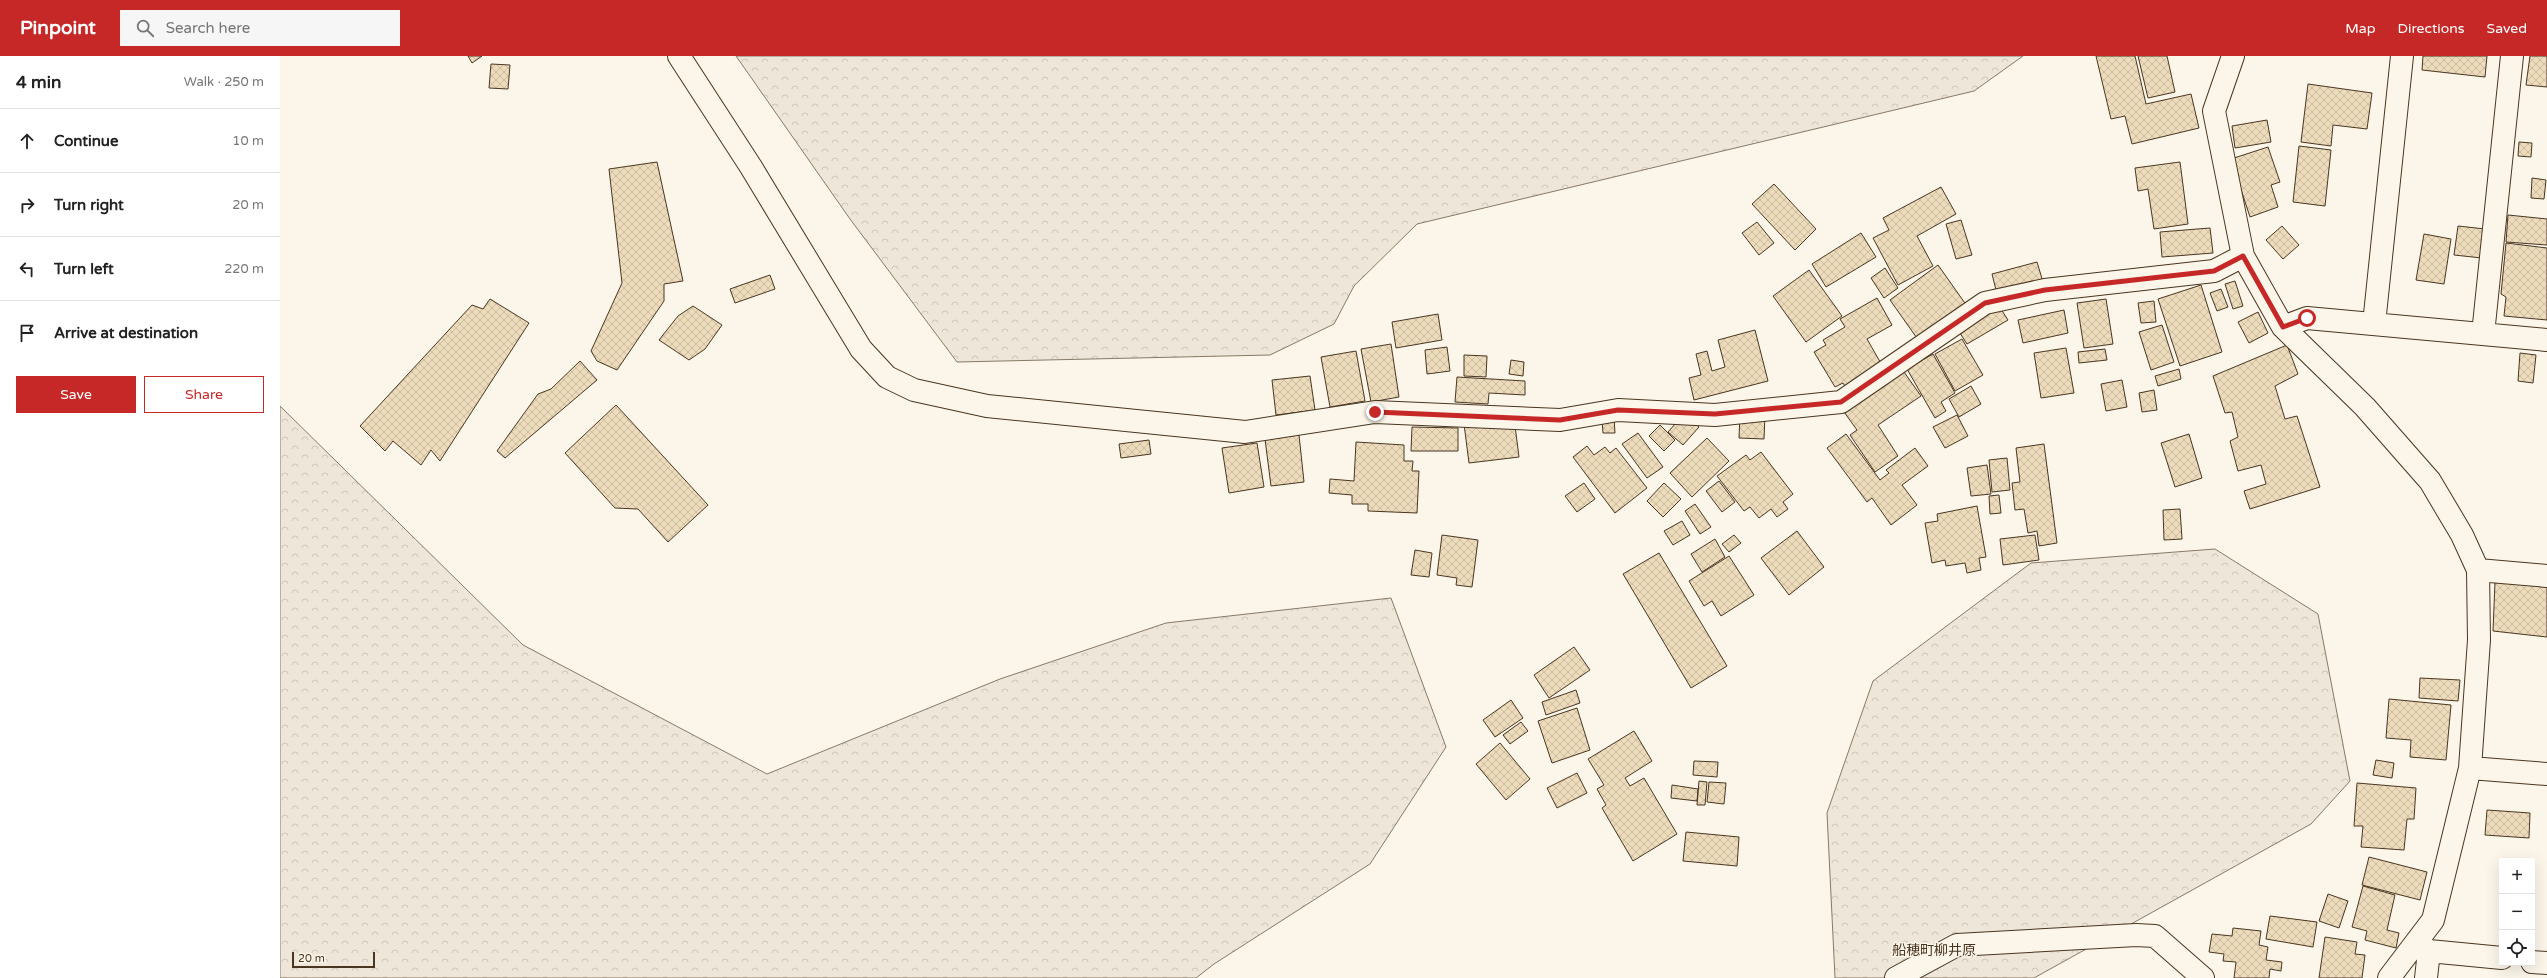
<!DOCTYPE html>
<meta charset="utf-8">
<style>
:root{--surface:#fff;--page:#f6f6f6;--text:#222;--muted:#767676;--line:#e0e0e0;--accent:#c62828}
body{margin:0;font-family:"Varela Round","Noto Sans JP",sans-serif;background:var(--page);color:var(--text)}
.controls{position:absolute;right:12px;bottom:12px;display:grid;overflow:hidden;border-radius:0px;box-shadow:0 4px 16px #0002}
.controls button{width:36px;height:36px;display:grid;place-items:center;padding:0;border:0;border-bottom:1px solid var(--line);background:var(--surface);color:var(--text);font:20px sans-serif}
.scale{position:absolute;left:12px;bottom:10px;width:83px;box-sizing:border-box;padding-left:4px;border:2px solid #4a3520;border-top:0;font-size:11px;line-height:14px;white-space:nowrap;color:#4a3520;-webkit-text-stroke:3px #fbf6e9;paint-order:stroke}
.stop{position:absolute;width:12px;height:12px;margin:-9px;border:3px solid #c62828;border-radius:50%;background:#fff}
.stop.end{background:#c62828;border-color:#fff;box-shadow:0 1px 4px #0008}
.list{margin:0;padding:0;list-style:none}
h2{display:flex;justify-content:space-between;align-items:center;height:52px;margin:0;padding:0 16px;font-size:17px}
h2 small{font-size:13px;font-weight:400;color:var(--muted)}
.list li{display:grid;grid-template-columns:26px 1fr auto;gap:12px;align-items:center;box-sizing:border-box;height:64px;padding:0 16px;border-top:1px solid var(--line)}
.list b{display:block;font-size:15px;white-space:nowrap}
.list em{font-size:13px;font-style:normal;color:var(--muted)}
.actions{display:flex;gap:8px;padding:12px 16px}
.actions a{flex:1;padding:9px 0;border:1px solid var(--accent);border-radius:0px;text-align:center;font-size:14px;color:var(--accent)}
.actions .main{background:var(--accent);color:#fff}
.icon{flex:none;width:22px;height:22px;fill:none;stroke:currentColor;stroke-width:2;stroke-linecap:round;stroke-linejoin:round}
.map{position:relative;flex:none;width:2267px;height:922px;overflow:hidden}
header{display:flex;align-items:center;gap:24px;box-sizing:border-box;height:56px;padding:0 20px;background:var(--accent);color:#fff}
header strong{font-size:19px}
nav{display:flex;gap:22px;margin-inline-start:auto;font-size:14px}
.search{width:280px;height:36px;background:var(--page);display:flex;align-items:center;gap:10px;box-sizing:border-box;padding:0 14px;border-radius:0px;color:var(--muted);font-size:15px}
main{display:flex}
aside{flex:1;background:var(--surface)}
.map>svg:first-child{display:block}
.forest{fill:url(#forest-crowns);stroke:#887966}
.building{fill:url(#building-cross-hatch);stroke:#4a3520}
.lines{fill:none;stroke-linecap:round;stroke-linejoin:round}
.minor-casing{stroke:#4a3520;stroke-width:24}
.minor{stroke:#fbf6e9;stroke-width:22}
.route{stroke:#c62828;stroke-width:5}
.labels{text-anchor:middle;stroke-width:3;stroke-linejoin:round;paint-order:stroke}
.quarter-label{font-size:14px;fill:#4a3520;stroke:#fbf6e9}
</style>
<header>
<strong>Pinpoint</strong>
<div class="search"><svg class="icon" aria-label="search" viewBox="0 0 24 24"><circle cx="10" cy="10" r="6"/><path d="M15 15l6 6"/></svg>Search here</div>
<nav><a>Map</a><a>Directions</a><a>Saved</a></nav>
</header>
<main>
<aside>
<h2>4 min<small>Walk · 250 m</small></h2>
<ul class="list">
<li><svg class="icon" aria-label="ahead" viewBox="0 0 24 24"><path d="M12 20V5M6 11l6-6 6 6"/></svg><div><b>Continue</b></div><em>10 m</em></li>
<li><svg class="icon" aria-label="right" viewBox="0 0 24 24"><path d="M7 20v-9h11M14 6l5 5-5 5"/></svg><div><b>Turn right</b></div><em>20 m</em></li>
<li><svg class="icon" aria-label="left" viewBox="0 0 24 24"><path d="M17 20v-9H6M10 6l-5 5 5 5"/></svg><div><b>Turn left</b></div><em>220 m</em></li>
<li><svg class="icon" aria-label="arrive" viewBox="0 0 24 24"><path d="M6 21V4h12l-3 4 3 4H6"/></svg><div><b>Arrive at destination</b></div></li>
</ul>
<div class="actions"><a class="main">Save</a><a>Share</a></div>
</aside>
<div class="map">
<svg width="2267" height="922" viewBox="0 0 2267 922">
<defs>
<pattern id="forest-crowns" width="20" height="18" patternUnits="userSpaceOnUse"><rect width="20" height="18" fill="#ede6d9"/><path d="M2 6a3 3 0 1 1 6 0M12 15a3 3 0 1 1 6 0" fill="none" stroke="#cdc6ba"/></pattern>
<pattern id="building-cross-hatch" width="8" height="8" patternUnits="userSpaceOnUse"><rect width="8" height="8" fill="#ecdcbc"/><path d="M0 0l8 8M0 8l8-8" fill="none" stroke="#ccbda1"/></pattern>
</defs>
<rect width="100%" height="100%" fill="#fbf6e9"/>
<path class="forest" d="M456 0H1743L1694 35 1137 168 1074 230 1054 268 990 299 677 306 570 163Z
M0 350 243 589 487 718 720 623 886 567 1111 542 1166 691 1090 808 934 908 916 922H0Z
M1935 493 2038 558 2070 725 2031 768 1754 922H1555L1547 757 1593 625 1751 507Z"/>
<path class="building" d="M188 0H202L192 7Z
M1816 0H1855L1866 48 1911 38 1919 72 1852 88 1845 60 1831 63Z
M1858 0H1887L1895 36 1868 42Z
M2143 0H2207L2205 21 2142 14Z
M2250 0H2267V31L2246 29Z
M211 8 230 9 228 33 209 32Z
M2028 28 2092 37 2087 73 2053 69 2051 90 2021 86Z
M1987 64 1991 86 1955 92 1952 70Z
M2239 86 2252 87 2251 101 2238 100Z
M2019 90 2051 94 2045 150 2013 146Z
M1988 91 2000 126 1991 129 1998 151 1970 161 1951 103Z
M377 106 403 225 384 228V245L337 314 317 305 311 295 342 227 329 113Z
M1900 106 1908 168 1874 173 1868 133 1858 135 1855 112Z
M2252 122 2266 124 2264 143 2251 142Z
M1494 128 1536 173 1515 194 1472 148Z
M1661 131 1676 158 1637 180 1653 210 1618 229 1593 182 1609 174 1603 162Z
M2228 159 2267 163V189L2226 186Z
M1681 164 1692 199 1676 203 1666 168Z
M1477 166 1494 187 1479 199 1462 177Z
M2002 170 2019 189 2003 203 1986 184Z
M2178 170 2205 173 2202 202 2174 199Z
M1930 172 1933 197 1882 201 1880 176Z
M1581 177 1596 201 1546 231 1532 208Z
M2144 178 2171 183 2164 228 2136 224Z
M2226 187 2267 192V264L2224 260 2226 241 2221 238Z
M1757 206 1763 226 1717 238 1712 218Z
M1658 209 1687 250 1639 285 1610 244Z
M1605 212 1618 232 1604 242 1591 222Z
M1529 214 1562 260 1526 286 1493 240Z
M490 219 495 233 455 247 450 233Z
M1955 225 1963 250 1953 253 1945 228Z
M1921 229 1942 296 1900 310 1878 243Z
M1941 233 1948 251 1937 255 1930 237Z
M1597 242 1612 269 1587 283 1603 311 1566 332 1563 327 1555 331 1534 296 1546 289 1543 284 1565 271 1560 263Z
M210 243 249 267 160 405 151 394 141 409 113 385 105 395 80 370 192 249 203 253Z
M1826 243 1833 288 1804 292 1797 247Z
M1874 245 1876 266 1861 267 1858 247Z
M413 250 442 269 425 293 409 304 379 284 398 260Z
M1719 250 1728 264 1687 288 1678 274Z
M1784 254 1788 277 1743 287 1738 264Z
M1978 256 1988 277 1969 287 1958 266Z
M1158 258 1162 284 1116 292 1112 266Z
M1882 269 1894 306 1871 314 1859 276Z
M1475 274 1488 325 1414 344 1409 322 1421 319 1416 298 1427 295 1432 315 1445 311 1438 284Z
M1682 283 1703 319 1675 335 1655 298Z
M1111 288 1119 341 1091 346 1081 293Z
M2007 289 2018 318 1995 330 2005 363 2017 360 2040 431 1970 453 1964 435 1986 428 1981 409 1958 415 1950 385 1958 381 1952 356 1945 357 1933 320Z
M1167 291 1170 315 1147 318 1145 294Z
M1786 292 1794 337 1761 342 1754 297Z
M1825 293 1827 304 1799 307 1798 296Z
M1076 295 1085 345 1050 351 1041 301Z
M2240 297 2256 299 2253 327 2238 325Z
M1653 298 1675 337 1661 346 1666 355 1655 362 1627 313Z
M1184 299 1207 300 1206 321 1184 320Z
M1231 304 1244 306 1243 320 1229 318Z
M300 305 317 324 225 402 217 395 258 338 271 333Z
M1899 313 1901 323 1878 330 1875 320Z
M1624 316 1641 340 1598 369 1618 400 1595 416 1570 379 1577 374 1564 356Z
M1030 320 1035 354 996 359 992 324Z
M1177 321 1245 325V339L1209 337 1208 348 1175 346Z
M1842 324 1847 351 1826 355 1821 328Z
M1691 330 1701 348 1679 361 1669 343Z
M1874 334 1877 354 1862 356 1859 337Z
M336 349 428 449 388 486 358 453 335 452 285 397Z
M1404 358 1419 371 1403 389 1388 376Z
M1460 358 1485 359 1484 383 1459 382Z
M1677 359 1688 380 1665 392 1653 371Z
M1334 362 1335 377H1323L1322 364Z
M1184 368 1235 370 1239 401 1189 407Z
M1380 369 1395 384 1384 395 1369 380Z
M1132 371 1178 372V395H1131Z
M1358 377 1383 411 1367 422 1342 388Z
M1566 378 1600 424 1609 417 1606 414 1635 392 1648 410 1622 429 1637 449 1611 469 1592 442 1587 446 1547 392Z
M1909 378 1922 422 1895 431 1881 387Z
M1019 379 1024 426 991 430 985 383Z
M1427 382 1449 405 1412 441 1390 417Z
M869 384 871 398 841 402 839 388Z
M1076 386 1124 389V405H1133L1132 415H1139L1137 457 1088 455V448H1072V439L1049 437 1050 423 1074 425Z
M977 387 984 431 949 437 942 392Z
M1764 388 1777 487 1759 490 1757 475 1748 477 1744 453 1735 454 1732 427 1740 426 1736 392Z
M1307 390 1314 399 1325 391 1330 397 1336 392 1367 432 1335 457 1293 401Z
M1481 396 1513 438 1503 446 1508 453 1497 461 1491 453 1479 462 1470 451 1464 455 1437 420 1466 399 1470 404Z
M1727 402 1730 434 1712 436 1709 404Z
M1707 409 1711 438 1691 440 1687 412Z
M1439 425 1455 446 1442 456 1426 435Z
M1304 427 1315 443 1297 456 1285 440Z
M1384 427 1401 443 1383 461 1367 445Z
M1719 439 1721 457 1710 458 1709 440Z
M1415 448 1431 471 1420 478 1405 455Z
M1697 450 1706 501 1699 502 1701 514 1687 517 1685 507 1666 510 1665 504 1652 507 1645 467 1658 465 1657 458Z
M1900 453 1902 483 1884 484 1883 454Z
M1402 465 1410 479 1393 489 1384 475Z
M1517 475 1544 511 1509 539 1481 502Z
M1162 479 1198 484 1192 531 1176 529 1177 522 1157 519Z
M1454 479 1461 487 1449 496 1442 488Z
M1755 479 1759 504 1723 509 1720 483Z
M1435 483 1445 501 1422 516 1411 498Z
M1135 494 1152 497 1149 521 1131 519Z
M1379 497 1447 610 1411 632 1343 518Z
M1449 500 1474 539 1441 560 1432 545 1424 550 1409 525Z
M2215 526 2267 528V581L2213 575Z
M1294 591 1310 614 1269 642 1254 619Z
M2140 622 2180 624 2178 645 2139 642Z
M1296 634 1300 647 1266 659 1262 646Z
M2109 643 2171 649 2166 704 2130 701 2131 684 2106 682Z
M1231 644 1243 662 1215 681 1203 664Z
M1297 652 1310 694 1272 707 1258 665Z
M1241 666 1248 675 1230 688 1223 679Z
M1354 675 1372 705 1345 722 1350 730 1364 722 1397 778 1353 805 1322 752 1326 749 1317 733 1324 729 1308 703Z
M1220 687 1250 723 1226 744 1196 708Z
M2096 704 2114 707 2112 722 2093 719Z
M1414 705 1438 706 1437 721 1413 719Z
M1297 717 1307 737 1277 752 1267 732Z
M1419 725 1427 726 1425 749H1417Z
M1429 726 1446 727 1444 748 1427 746Z
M2077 727 2136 732 2134 763H2127L2124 794 2081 791 2083 770H2074Z
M1392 729 1418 733 1417 745 1391 742Z
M2207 754 2250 757 2249 782 2205 779Z
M1406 776 1459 781 1457 810 1403 805Z
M2089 801 2147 816 2140 844 2082 829Z
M2083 830 2115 839 2107 874 2119 877 2116 892 2085 884 2087 875 2072 871Z
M2048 838 2068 845 2059 872 2039 865Z
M1990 860 2037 866 2033 891 1986 883Z
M1953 872 1981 875 1979 889 1988 891 1986 904 2002 906 2001 915 1990 913 1989 922H1954L1956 906 1943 905 1944 898 1929 896 1932 878 1952 880Z
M2045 881 2077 886 2075 898 2085 899 2082 922H2039Z"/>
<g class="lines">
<defs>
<path id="minor" d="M399 0 471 111 581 293 607 321 634 334 707 350 965 376 1095 356 1280 364 1338 354 1435 359 1561 346 1705 247 1765 234 1934 215 1963 200
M1953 0 1934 55 1963 200 2003 271 2085 351 2150 425 2182 479 2198 514 2199 584 2190 712 2153 864 2109 922
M2094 268 2122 0
M2003 271 2027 262 2267 284
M2203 278 2232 0
M2198 514 2267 520
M2190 712 2267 718
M2137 887 2149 895 2146 922
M2149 895 2222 902
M2252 906 2267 907
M1616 922 1677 889 1856 879 1875 880 1923 922"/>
</defs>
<use href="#minor" class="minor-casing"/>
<use href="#minor" class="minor"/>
</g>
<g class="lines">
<path class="route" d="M1095 356 1280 364 1338 354 1435 358 1561 346 1705 247 1765 234 1934 215 1963 200 2003 271 2027 262"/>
</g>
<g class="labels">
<g class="quarter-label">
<text x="1654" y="899">船穂町柳井原</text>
</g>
</g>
</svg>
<div class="controls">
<button>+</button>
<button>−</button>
<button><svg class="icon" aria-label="locate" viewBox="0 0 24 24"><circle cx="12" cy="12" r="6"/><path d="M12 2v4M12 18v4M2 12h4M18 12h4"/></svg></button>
</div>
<div class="scale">20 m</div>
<div class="stop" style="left:2027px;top:262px"></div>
<div class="stop end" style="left:1095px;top:356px"></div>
</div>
</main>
